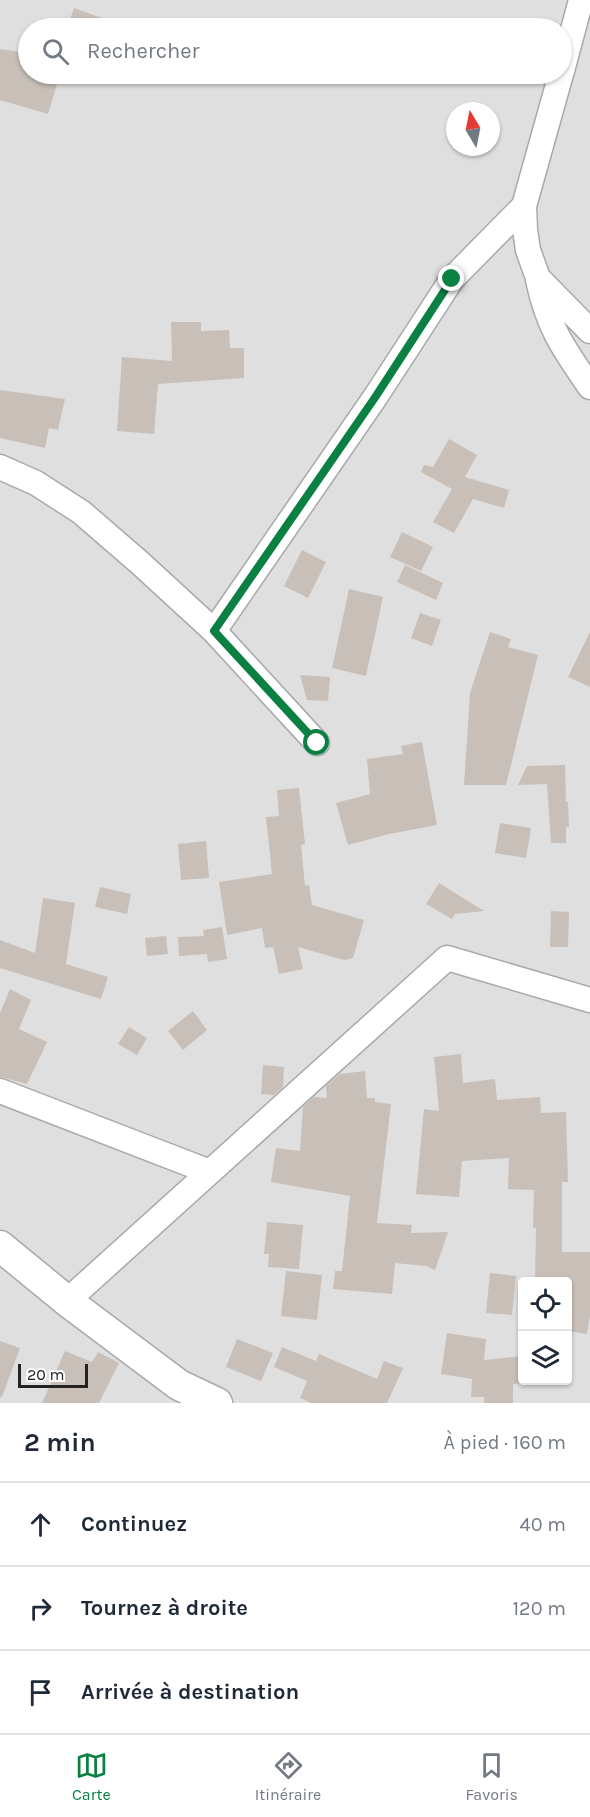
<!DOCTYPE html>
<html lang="fr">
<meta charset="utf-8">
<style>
:root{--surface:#fff;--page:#f6f6f7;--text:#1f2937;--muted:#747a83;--line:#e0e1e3;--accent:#0b8043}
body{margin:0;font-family:Karla,sans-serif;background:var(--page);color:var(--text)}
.controls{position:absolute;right:18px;bottom:18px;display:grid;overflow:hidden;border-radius:6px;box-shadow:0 2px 4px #0004}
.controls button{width:54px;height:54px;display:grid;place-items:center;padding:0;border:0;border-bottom:2px solid var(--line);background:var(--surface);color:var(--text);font:30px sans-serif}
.compass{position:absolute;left:446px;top:102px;width:54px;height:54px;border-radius:50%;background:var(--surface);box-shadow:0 2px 4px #0004;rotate:350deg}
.scale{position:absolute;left:18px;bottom:15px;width:70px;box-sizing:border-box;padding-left:6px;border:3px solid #222;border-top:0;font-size:16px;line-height:21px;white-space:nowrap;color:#222;-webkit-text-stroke:4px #fff;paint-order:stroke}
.stop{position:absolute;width:18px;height:18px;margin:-14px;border:4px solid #0b8043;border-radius:50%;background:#fff}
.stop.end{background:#0b8043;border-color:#fff;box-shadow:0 2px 6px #0008}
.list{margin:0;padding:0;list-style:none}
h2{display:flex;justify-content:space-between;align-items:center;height:78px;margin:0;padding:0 24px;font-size:26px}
h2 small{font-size:20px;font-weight:400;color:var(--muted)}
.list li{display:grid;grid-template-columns:39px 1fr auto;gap:18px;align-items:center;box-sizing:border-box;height:84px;padding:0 24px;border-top:2px solid var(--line)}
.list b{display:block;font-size:22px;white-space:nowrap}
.list em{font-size:20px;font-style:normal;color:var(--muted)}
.icon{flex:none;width:33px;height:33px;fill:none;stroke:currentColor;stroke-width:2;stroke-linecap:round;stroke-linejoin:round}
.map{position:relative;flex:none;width:590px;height:1403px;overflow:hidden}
.search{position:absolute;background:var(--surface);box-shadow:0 2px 4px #0004;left:18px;right:18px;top:18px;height:66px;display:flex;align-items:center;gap:15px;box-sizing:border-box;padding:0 21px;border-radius:33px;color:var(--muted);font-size:22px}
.sheet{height:330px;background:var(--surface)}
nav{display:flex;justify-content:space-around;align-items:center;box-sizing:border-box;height:84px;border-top:2px solid var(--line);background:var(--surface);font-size:16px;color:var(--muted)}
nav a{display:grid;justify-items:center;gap:3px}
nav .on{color:var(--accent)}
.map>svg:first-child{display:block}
.residential{fill:#e0dfdf;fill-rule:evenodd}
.building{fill:#c7bfb8}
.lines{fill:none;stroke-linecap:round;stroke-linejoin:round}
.minor-casing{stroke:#a9a9a9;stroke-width:27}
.tertiary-casing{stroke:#a9a9a9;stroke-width:33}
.minor{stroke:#fff;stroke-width:24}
.tertiary{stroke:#fff;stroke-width:30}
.route{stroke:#0b8043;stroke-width:8}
</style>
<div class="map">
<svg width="590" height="1403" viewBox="0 0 590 1403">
<rect width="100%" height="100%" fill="#f2efe9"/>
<path class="residential" d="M0 0H590V1403H0ZM28 28H562V74H28ZM455 111H491V147H455ZM522 1282H568V1380H522Z"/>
<path class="building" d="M74 8 124 26 123 28H67Z
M0 49 28 53V74H60L48 114 0 100Z
M171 322H201V331L229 330 230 348H244V378L158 384 154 434 117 431 122 357 172 361Z
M0 390 65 399 58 430 49 428 45 448 0 438Z
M449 439 477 455 465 477 509 490 504 508 473 499 454 533 433 522 452 489 421 472 424 465 433 467Z
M402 532 433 547 421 571 390 557Z
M302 550 326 562 308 598 284 586Z
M405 565 443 583 436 600 397 582Z
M349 589 383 597 366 676 332 668Z
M420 613 441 620 432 646 411 638Z
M490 632 511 639 508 647 538 655 506 785H464L470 693Z
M590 632V687L568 677Z
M300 675 330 677 328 701 307 700Z
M422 742 437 825 389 834 348 845 336 803 370 794 367 759 403 754 401 746Z
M565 765 566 802H568L569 827H566V843H551L547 784 518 785 527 766Z
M299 788 305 844 301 845 305 886 309 885 312 905 364 920 353 958 344 960 298 947 303 969 279 974 273 947 265 948 262 928 227 935 219 882 272 874 266 817 279 816 277 790Z
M500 823 531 828 526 858 495 853Z
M206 841 209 878 181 880 178 844Z
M439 883 484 911 455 914 452 919 426 904Z
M100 887 131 894 127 914 95 907Z
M43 898 75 903 66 964 108 977 101 999 0 968V940L35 953Z
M551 911 569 912 568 947H550Z
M222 927 227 959 208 962 207 954 179 956 178 937 204 936 203 930Z
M166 936 168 954 147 956 145 938Z
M10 989 31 1000 19 1029 47 1042 27 1084 0 1077V1013Z
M193 1011 207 1030 183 1050 168 1031Z
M129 1027 147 1038 137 1055 118 1044Z
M461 1054 463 1083 495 1079 497 1100 540 1097 541 1113 566 1112 568 1182H562V1252H590V1315L587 1334 567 1331V1281L535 1280 536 1228H533L534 1190 508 1189 509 1158 462 1161 459 1197 416 1194 424 1109 439 1111 434 1057Z
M263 1065 284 1067 283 1087 274 1095 261 1094Z
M365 1071 367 1098H375V1102L391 1104 377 1223 412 1225 411 1233 448 1232 435 1270 426 1266 395 1263 392 1294 333 1289 335 1271H342L350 1196 271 1182 276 1148 300 1151 303 1107 314 1097 327 1098 326 1086 340 1074Z
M267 1222 303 1225 299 1269 268 1267 269 1254H264Z
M286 1271 322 1275 317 1320 281 1316Z
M490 1273 516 1276 512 1315 486 1313Z
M447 1333 486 1339 484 1360 522 1356V1383L513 1384V1403H484V1397H471L472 1379 441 1374Z
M237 1339 273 1353 261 1381 226 1367Z
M0 1341 20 1348 2 1397H0Z
M282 1347 316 1361 319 1354 377 1379 384 1361 403 1368 387 1403H311L300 1398 307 1381 274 1367Z
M65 1351 92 1362 98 1352 119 1363 99 1403H42Z"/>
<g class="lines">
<defs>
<path id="minor" d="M562 71 581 0
M561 74 524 206 525 230 528 250 538 278 590 331
M538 280C548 327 563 348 590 387
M0 467 36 483 81 512 140 563 214 631 317 743
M214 631 376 396 452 279 524 206
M0 1091 210 1172
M67 1301 447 958 590 1000"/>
<path id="tertiary" d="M0 1246 67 1301 179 1385 217 1403"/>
</defs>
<use href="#minor" class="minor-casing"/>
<use href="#tertiary" class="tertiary-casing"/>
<use href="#minor" class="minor"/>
<use href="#tertiary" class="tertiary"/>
</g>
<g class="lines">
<path class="route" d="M317 743 214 631 376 396 452 279"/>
</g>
</svg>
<div class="controls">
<button><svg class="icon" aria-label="locate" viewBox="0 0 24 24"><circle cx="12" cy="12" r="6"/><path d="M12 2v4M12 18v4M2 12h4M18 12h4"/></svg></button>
<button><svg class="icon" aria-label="layers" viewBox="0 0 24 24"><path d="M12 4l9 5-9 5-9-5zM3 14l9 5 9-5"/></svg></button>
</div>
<svg class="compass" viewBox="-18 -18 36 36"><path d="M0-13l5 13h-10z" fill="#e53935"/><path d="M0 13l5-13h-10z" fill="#747a83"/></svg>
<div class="scale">20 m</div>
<div class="stop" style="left:317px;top:743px"></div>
<div class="stop end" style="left:452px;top:279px"></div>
<div class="search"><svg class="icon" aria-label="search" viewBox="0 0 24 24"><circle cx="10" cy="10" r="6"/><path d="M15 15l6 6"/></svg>Rechercher</div>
</div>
<section class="sheet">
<h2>2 min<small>À pied · 160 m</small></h2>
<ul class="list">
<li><svg class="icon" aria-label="ahead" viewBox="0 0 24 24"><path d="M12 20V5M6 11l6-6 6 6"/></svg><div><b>Continuez</b></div><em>40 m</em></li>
<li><svg class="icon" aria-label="right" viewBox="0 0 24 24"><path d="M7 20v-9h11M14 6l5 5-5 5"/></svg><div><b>Tournez à droite</b></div><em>120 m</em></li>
<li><svg class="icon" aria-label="arrive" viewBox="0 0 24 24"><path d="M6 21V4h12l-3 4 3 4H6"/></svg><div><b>Arrivée à destination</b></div></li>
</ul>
</section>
<nav>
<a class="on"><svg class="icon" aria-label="map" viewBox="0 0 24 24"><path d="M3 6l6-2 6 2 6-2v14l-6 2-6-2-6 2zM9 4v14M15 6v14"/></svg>Carte</a>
<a><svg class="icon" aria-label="directions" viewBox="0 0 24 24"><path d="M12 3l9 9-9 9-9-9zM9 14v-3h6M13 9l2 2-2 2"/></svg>Itinéraire</a>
<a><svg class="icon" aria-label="saved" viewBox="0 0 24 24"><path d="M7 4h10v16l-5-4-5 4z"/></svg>Favoris</a>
</nav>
